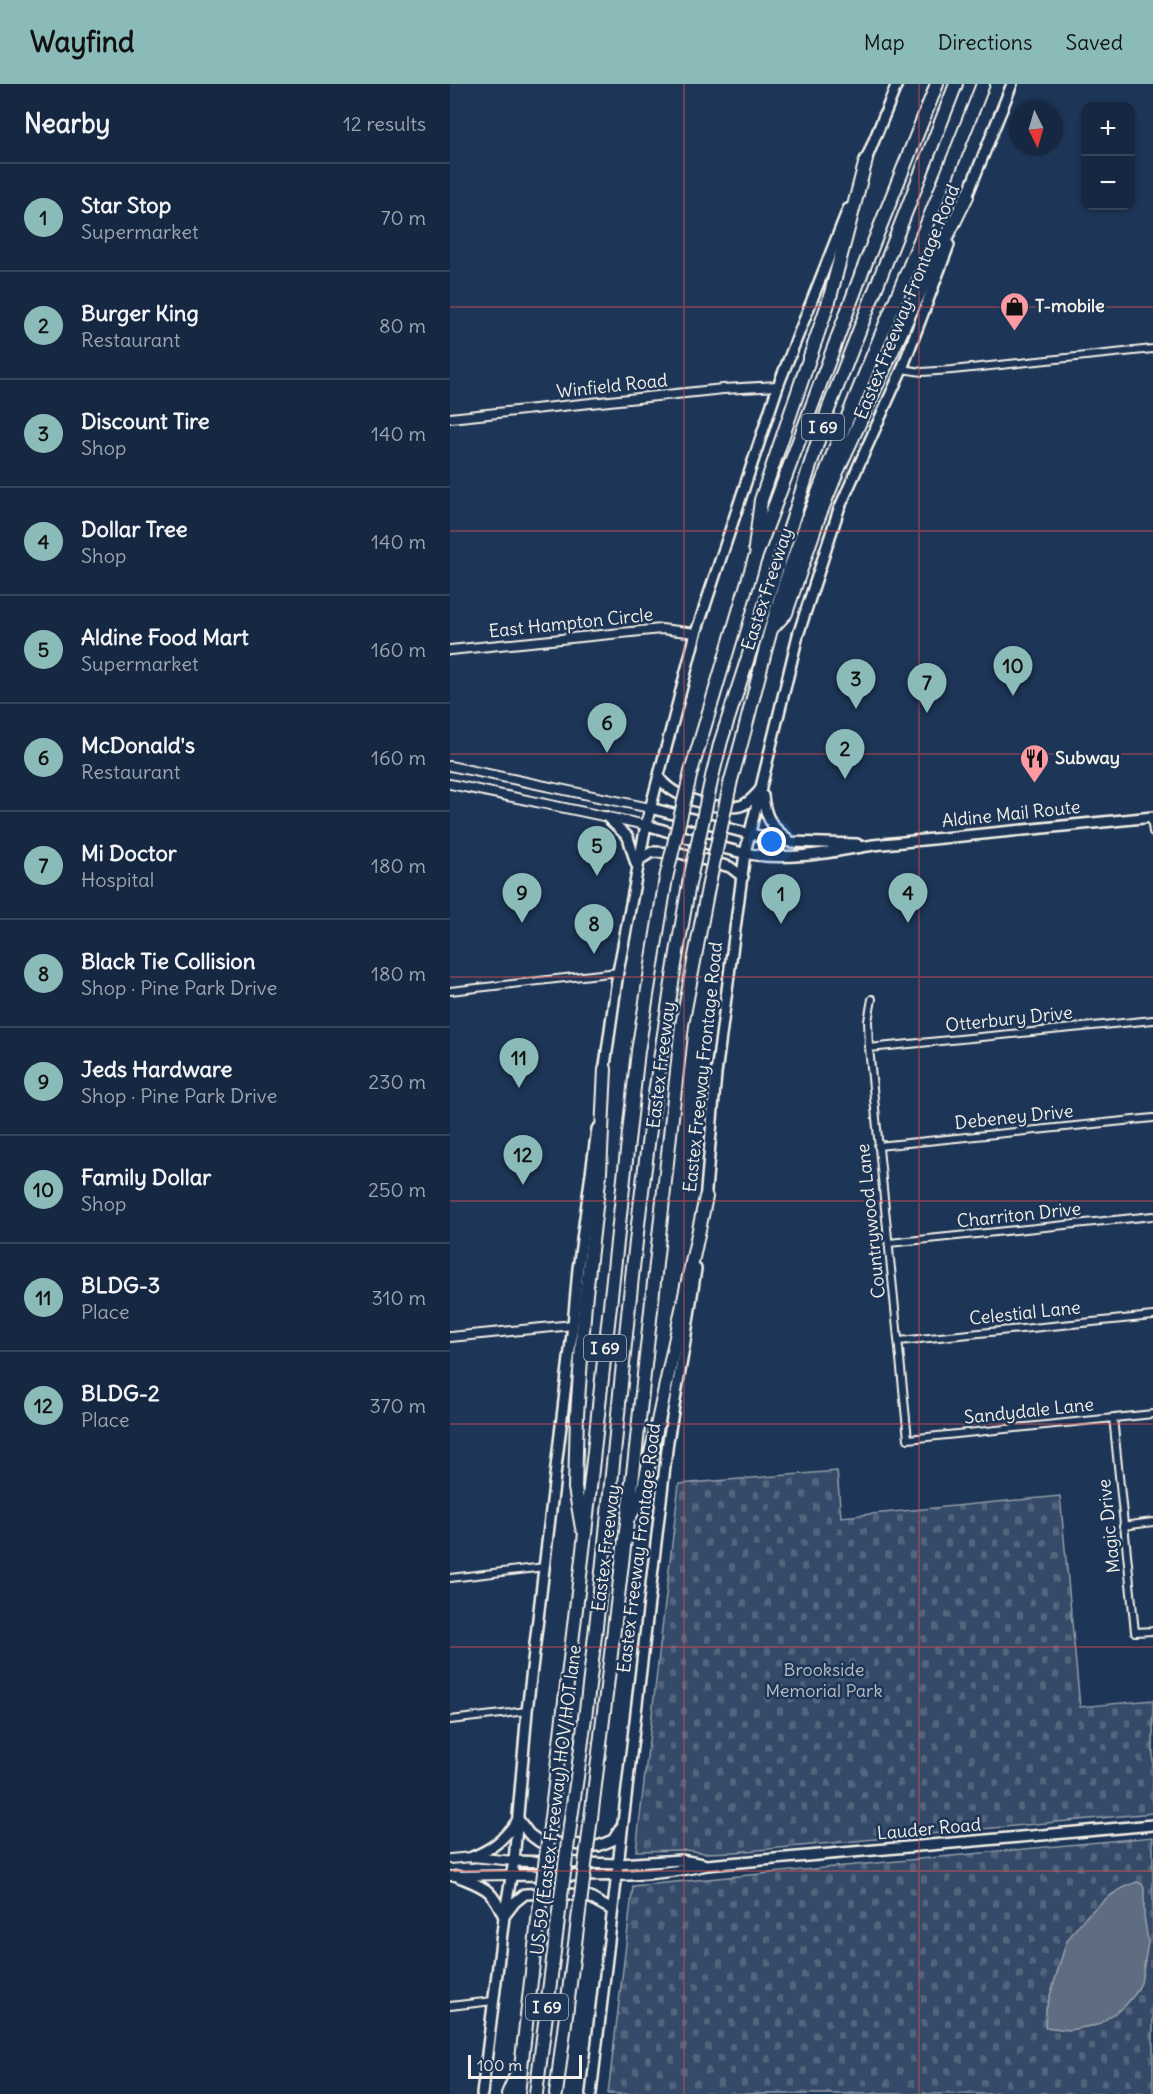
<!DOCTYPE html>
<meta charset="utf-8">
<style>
:root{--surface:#162841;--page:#23344c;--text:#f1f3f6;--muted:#9ea6b1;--line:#35445a;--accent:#8bbbb9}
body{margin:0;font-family:Delius,sans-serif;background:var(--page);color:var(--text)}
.controls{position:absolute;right:18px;top:18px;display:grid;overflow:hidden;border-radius:12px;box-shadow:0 2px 4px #0004}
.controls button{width:54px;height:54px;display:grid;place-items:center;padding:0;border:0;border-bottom:2px solid var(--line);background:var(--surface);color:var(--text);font:30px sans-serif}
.compass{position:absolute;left:559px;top:18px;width:54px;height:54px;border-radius:50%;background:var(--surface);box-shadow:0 2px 4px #0004;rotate:175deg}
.scale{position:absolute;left:18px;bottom:15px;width:114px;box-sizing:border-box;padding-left:6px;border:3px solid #f4f1e8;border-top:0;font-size:16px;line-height:21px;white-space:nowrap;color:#f4f1e8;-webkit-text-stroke:4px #1d3557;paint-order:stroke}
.you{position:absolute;left:322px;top:758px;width:21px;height:21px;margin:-15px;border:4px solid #fff;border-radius:50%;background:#1a73e8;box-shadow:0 0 0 9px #1a73e833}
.badge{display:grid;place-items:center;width:39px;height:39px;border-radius:50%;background:var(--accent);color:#111;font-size:20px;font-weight:700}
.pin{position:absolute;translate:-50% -50px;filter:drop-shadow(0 2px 3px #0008)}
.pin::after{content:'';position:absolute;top:32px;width:21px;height:18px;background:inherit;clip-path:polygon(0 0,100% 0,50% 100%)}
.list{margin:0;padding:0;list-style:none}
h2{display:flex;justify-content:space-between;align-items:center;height:78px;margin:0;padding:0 24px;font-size:26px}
h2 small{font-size:20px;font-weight:400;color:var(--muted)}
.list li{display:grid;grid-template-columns:39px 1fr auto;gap:18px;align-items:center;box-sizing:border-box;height:108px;padding:0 24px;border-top:2px solid var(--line)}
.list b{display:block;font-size:22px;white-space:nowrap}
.list p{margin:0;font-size:20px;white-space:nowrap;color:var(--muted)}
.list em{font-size:20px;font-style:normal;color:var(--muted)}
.map{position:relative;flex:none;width:703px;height:2010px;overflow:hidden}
header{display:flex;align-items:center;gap:36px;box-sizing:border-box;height:84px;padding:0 30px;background:var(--accent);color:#111}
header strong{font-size:28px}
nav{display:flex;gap:33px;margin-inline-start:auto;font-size:21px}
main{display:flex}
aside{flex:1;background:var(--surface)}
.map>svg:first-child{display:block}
.cemetery{fill:url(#cemetery-stones);stroke:#949ea8;stroke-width:1.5}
.water{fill:#5e6d82;stroke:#9aa2ab;stroke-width:1.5}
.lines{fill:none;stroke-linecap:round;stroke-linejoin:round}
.minor-casing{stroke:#f4f1e8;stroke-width:10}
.tertiary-casing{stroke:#f4f1e8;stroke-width:12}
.secondary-casing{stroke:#f4f1e8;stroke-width:14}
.motorway-casing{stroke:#f4f1e8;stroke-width:16}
.minor{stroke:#1d3557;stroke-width:6}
.tertiary{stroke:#1d3557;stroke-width:8}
.secondary{stroke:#1d3557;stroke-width:9}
.motorway{stroke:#1d3557;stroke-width:12}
.motorway-bridge-casing{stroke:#f4f1e8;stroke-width:16;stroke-linecap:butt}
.motorway-bridge{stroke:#1d3557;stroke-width:12}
.grid{fill:none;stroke:#dc504e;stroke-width:1.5;stroke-opacity:0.55}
.labels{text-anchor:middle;stroke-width:5;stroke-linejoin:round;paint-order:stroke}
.shield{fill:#1d3557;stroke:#b4b9bc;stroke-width:1.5}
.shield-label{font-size:16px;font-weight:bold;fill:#f4f1e8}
.street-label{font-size:18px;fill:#f4f1e8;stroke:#1d3557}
.poi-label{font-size:18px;font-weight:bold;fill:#f4f1e8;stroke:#1d3557;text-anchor:start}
.park-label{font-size:18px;fill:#bbbfc1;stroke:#1d3557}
</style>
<header>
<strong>Wayfind</strong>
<nav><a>Map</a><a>Directions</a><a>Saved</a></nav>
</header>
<main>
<aside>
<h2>Nearby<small>12 results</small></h2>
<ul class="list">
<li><span class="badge">1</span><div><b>Star Stop</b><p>Supermarket</p></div><em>70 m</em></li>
<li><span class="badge">2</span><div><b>Burger King</b><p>Restaurant</p></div><em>80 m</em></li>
<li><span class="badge">3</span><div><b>Discount Tire</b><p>Shop</p></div><em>140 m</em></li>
<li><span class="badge">4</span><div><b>Dollar Tree</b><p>Shop</p></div><em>140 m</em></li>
<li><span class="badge">5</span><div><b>Aldine Food Mart</b><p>Supermarket</p></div><em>160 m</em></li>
<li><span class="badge">6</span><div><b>McDonald's</b><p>Restaurant</p></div><em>160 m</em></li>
<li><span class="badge">7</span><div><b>Mi Doctor</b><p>Hospital</p></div><em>180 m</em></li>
<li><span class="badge">8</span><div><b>Black Tie Collision</b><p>Shop · Pine Park Drive</p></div><em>180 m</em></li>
<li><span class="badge">9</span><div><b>Jeds Hardware</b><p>Shop · Pine Park Drive</p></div><em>230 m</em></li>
<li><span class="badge">10</span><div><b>Family Dollar</b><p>Shop</p></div><em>250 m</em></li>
<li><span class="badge">11</span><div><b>BLDG-3</b><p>Place</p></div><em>310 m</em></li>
<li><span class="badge">12</span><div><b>BLDG-2</b><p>Place</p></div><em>370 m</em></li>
</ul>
</aside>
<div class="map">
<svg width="703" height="2010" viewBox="0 0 703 2010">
<defs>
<pattern id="cemetery-stones" width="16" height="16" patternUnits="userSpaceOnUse" patternTransform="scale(1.5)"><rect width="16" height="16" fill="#354a67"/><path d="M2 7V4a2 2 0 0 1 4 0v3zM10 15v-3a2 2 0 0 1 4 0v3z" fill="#53657d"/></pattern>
</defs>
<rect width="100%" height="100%" fill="#1d3557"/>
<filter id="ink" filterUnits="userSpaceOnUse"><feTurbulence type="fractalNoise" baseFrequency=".0167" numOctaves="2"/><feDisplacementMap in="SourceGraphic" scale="12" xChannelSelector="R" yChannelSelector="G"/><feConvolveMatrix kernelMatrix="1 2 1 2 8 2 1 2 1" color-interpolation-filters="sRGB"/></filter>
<g filter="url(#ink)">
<path class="cemetery" d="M387 1387 391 1433 610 1412 630 1623 703 1616V1729L285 1768 255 1769 235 1766 186 1767 229 1400Z
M703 1753V2010H158L183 1802Z"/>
<path class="water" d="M687 1798 692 1800 694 1804V1831L698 1858 691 1899 685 1910 674 1923 647 1941 619 1946 595 1943 596 1925 616 1859C631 1834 659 1807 687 1798Z"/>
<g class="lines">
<defs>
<path id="minor" d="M452 285 472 288 502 286 703 265
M701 733 703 748
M0 907 168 888
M422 915 418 937 419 964 458 1355 703 1330
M419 964 703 936
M428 1062 703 1034
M439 1159 703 1132
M449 1257 703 1232
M663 1333 685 1548 703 1547
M673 1442 703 1438
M0 1494 95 1483
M0 1636 77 1627
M0 1922 43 1917"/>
<path id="tertiary" d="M0 334 273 305 328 302
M0 566 211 545 246 549
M0 682 200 724
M0 700 196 741
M0 1253 123 1241
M0 1775 22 1773 64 1777
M0 1792 61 1791"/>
<path id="secondary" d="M414 81 447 0
M515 117 562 0
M209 693C222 714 266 726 290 722 299 720 305 711 311 705
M313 712C315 732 321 743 338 755
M200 724 300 750 341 758 407 760
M157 733 178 753 186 780
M196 741C228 750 261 762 294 769 336 778 382 768 423 761L703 733
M189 776 202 768 230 769 280 783 293 793
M154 989 168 888 196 741 246 549 328 302 398 125
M255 1118 266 990 295 769 348 551 389 425 452 285 499 161
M68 1735 79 1750 90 1758 148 1762 163 1756 172 1742
M22 1773C43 1765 54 1755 67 1737
M64 1777 169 1780 231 1776 253 1780
M61 1791C126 1791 193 1796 257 1781L703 1741
M7 1792C35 1804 41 1803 54 1833
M55 1831 65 1818 75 1810 99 1809 135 1811 162 1826
M32 2010 54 1833 64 1777 77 1627 123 1241 128 1185 147 1045
M141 2010 218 1357 234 1264 246 1185"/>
<path id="motorway" d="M305 464 311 416 379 217 416 76
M323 543 336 529 368 435 387 388 462 224 517 112
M241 688 304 477 412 188 487 0
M262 693 271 657 378 326 506 0
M281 696C302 625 316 552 341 482 399 319 471 161 533 0
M180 1432 192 1412 256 1113
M132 1444 125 1404 127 1331 135 1219 150 1088 155 985
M101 1734 134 1458 188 967 216 794
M121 1734C149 1551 163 1367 183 1184 197 1055 216 927 239 800
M141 1734 185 1373 232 941 258 804
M58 2010 67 1989
M68 2010 88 1836
M86 2010 108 1836
M106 2010 128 1836"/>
</defs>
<use href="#minor" class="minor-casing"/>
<use href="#tertiary" class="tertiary-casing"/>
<use href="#secondary" class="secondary-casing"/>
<use href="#motorway" class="motorway-casing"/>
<use href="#minor" class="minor"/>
<use href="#tertiary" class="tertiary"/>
<use href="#secondary" class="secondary"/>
<use href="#motorway" class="motorway"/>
<defs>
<path id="motorway-bridge" d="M216 794 241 688
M239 800 262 693
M258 804 281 696
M88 1836 101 1734
M108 1836 121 1734
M128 1836 141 1734"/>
</defs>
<use href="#motorway-bridge" class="motorway-bridge-casing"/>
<use href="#motorway-bridge" class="motorway-bridge"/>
</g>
</g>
<path class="grid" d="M234 0V2010M469 0V2010M0 223H703M0 447H703M0 670H703M0 893H703M0 1117H703M0 1340H703M0 1563H703M0 1787H703"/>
<defs>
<symbol id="shop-pin" viewBox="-11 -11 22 30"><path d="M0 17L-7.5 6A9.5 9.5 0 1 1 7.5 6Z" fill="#ff9aa2" stroke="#1d3557"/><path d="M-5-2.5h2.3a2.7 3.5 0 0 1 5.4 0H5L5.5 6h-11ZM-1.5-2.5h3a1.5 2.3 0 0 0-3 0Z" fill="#111"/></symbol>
<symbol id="restaurant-pin" viewBox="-11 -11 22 30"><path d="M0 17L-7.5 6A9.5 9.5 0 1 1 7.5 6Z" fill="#ff9aa2" stroke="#1d3557"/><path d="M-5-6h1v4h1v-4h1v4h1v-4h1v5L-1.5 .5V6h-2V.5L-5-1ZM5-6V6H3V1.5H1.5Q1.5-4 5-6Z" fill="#111"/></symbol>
</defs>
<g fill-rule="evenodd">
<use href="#shop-pin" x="548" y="206" width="33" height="45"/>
<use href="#restaurant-pin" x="568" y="658" width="33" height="45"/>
</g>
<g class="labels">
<g class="shield">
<rect x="352" y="330" width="42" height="26" rx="4.5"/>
<rect x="134" y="1251" width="42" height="26" rx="4.5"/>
<rect x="76" y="1910" width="42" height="26" rx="4.5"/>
</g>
<g class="shield-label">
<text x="373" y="349">I 69</text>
<text x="155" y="1270">I 69</text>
<text x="97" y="1929">I 69</text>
</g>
<g class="street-label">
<text transform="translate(457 218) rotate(-68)" y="6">Eastex Freeway Frontage Road</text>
<text transform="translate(162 302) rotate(-6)" y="6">Winfield Road</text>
<text transform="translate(317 505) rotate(-72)" y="6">Eastex Freeway</text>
<text transform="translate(121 539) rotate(-6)" y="6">East Hampton Circle</text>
<text transform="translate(561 730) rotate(-6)" y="6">Aldine Mail Route</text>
<text transform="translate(559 935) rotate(-6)" y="6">Otterbury Drive</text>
<text transform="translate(211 981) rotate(-83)" y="6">Eastex Freeway</text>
<text transform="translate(253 983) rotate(-84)" y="6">Eastex Freeway Frontage Road</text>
<text transform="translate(564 1033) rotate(-6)" y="6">Debeney Drive</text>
<text transform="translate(569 1131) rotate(-6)" y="6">Charriton Drive</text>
<text transform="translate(421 1137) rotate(-96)" y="6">Countrywood Lane</text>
<text transform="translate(575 1229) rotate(-6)" y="6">Celestial Lane</text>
<text transform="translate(579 1327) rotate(-6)" y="6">Sandydale Lane</text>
<text transform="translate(659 1442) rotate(-96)" y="6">Magic Drive</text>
<text transform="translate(156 1464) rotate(-83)" y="6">Eastex Freeway</text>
<text transform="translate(189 1464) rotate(-83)" y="6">Eastex Freeway Frontage Road</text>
<text transform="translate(106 1716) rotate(-83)" y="6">US 59 (Eastex Freeway) HOV/HOT lane</text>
<text transform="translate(479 1745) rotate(-5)" y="6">Lauder Road</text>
</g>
<g class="poi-label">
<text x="585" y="228">T-mobile</text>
<text x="605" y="680">Subway</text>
</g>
<g class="park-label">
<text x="374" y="1592">Brookside<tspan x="374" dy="21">Memorial Park</tspan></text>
</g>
</g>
</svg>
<div class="controls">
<button>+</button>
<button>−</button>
</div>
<svg class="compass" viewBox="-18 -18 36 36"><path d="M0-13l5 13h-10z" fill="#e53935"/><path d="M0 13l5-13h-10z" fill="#9ea6b1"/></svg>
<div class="scale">100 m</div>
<div class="you"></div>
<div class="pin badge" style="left:331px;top:840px">1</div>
<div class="pin badge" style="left:395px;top:695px">2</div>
<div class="pin badge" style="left:406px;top:625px">3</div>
<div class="pin badge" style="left:458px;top:839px">4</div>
<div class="pin badge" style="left:147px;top:792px">5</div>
<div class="pin badge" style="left:157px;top:669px">6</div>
<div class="pin badge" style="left:477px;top:629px">7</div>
<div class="pin badge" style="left:144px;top:870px">8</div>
<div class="pin badge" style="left:72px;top:839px">9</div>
<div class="pin badge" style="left:563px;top:612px">10</div>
<div class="pin badge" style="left:69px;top:1004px">11</div>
<div class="pin badge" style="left:73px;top:1101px">12</div>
</div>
</main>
